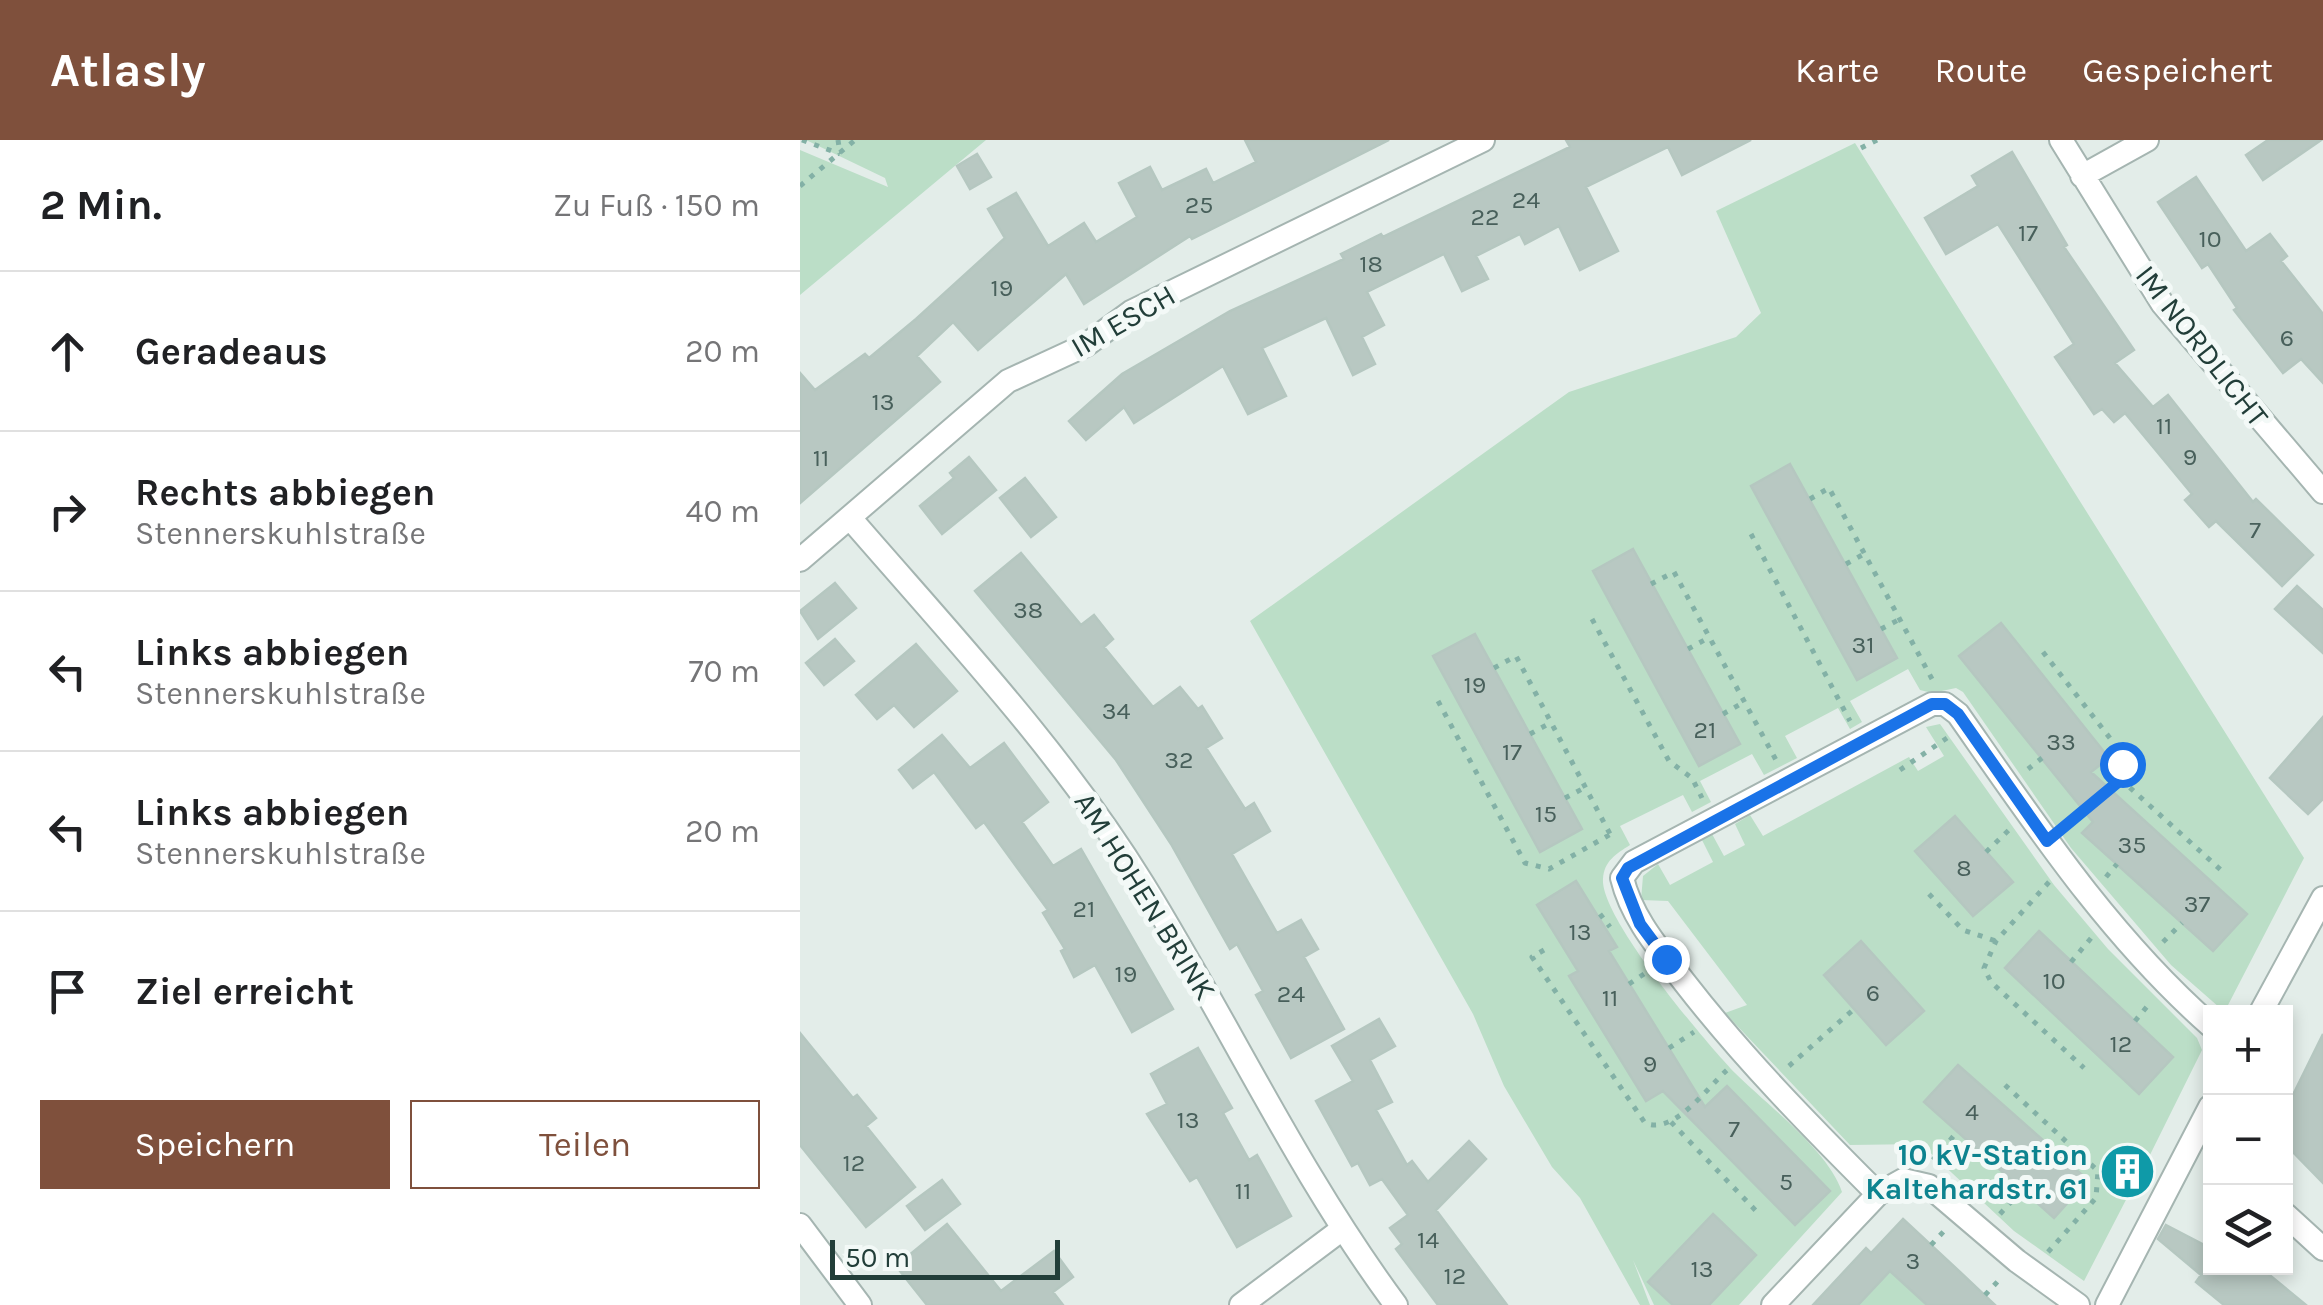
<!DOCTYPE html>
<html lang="de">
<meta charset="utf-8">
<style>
:root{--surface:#fff;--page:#f6f6f6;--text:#202124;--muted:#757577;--line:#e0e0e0;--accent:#7f503c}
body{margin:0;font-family:Karla,sans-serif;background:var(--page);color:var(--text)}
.controls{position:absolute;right:30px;bottom:30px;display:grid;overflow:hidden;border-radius:0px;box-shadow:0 5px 15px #0003}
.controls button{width:90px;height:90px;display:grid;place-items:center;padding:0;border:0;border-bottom:2px solid var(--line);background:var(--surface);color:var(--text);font:50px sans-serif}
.scale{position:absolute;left:30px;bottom:25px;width:230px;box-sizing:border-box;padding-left:10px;border:5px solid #223e39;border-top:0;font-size:28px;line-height:35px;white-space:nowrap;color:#223e39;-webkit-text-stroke:8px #f3f9f7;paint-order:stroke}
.stop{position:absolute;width:30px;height:30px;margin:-22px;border:8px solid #1a73e8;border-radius:50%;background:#fff}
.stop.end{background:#1a73e8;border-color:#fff;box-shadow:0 2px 10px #0008}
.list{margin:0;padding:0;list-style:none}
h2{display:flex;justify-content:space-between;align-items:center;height:130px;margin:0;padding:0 40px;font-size:42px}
h2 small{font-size:32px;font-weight:400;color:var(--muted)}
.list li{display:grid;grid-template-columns:65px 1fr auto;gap:30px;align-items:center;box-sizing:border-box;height:160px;padding:0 40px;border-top:2px solid var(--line)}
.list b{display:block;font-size:38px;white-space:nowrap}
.list p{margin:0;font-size:32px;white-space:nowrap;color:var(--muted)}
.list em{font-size:32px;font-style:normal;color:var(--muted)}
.actions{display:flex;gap:20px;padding:30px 40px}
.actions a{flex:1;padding:22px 0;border:2px solid var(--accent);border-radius:0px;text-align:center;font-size:35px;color:var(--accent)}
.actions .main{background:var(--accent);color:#fff}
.icon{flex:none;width:55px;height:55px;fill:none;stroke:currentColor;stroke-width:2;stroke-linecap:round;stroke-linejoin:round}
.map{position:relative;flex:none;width:1523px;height:1165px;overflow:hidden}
header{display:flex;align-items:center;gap:60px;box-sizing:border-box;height:140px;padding:0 50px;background:var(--accent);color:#fff}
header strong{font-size:48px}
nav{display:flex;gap:55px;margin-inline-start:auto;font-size:35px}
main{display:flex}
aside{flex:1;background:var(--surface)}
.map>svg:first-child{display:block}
.green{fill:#bbdec7}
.building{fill:#b8c8c2;stroke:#b5c7c0;stroke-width:2.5}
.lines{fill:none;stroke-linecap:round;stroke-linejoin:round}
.minor-casing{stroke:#a5b5b1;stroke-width:26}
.path{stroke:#83b1a6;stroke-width:5;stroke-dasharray:5 8;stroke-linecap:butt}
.minor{stroke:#fff;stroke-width:22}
.route{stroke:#1a73e8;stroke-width:12}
.labels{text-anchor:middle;stroke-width:10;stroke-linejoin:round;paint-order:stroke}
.number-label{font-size:25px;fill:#48605b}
.street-label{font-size:30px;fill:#223e39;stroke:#f3f9f7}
.culture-label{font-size:30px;font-weight:bold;fill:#0d838f;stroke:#f3f9f7;text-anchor:end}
</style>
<header>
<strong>Atlasly</strong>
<nav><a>Karte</a><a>Route</a><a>Gespeichert</a></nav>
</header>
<main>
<aside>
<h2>2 Min.<small>Zu Fuß · 150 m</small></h2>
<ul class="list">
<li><svg class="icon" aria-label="ahead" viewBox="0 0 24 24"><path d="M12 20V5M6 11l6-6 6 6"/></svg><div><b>Geradeaus</b></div><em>20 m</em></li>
<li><svg class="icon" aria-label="right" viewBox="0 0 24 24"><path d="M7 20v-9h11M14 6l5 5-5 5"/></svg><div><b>Rechts abbiegen</b><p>Stennerskuhlstraße</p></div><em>40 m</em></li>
<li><svg class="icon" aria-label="left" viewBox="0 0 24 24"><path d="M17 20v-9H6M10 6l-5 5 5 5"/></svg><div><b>Links abbiegen</b><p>Stennerskuhlstraße</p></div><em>70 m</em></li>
<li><svg class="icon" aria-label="left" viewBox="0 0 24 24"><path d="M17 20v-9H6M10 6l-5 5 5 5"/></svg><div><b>Links abbiegen</b><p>Stennerskuhlstraße</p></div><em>20 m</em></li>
<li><svg class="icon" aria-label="arrive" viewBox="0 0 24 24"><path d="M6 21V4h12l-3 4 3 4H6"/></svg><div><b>Ziel erreicht</b></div></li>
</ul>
<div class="actions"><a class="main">Speichern</a><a>Teilen</a></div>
</aside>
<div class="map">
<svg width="1523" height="1165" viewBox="0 0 1523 1165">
<rect width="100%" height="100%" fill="#e3ede9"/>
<path class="green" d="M6 0H186L0 155V10L88 47 85 38Z
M1055 3 1504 718 1427 867 1420 868 1371 825 1271 708 1163 552 1156 548 1132 553 1120 550 1108 529 1050 561 1062 582 1050 589 1038 568 985 596 997 618 964 635 952 614 900 641 911 662 892 672 883 655 820 686 830 705C816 714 804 721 803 739 800 777 906 903 935 933 966 964 1029 1011 1042 1052L939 1165H854L833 1120 850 1165H840L780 1058 752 1027 704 946 673 874 450 481 769 252 936 197 961 173 916 71Z
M1140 584 1254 745 1308 809 1397 898 1402 910 1342 1031 1325 1022 1312 1044 1329 1054 1284 1141 1214 1091 1121 1004 1050 1005 925 873 947 865 868 761 841 760 843 736 858 724 870 745 913 722 902 700 912 694 924 716 945 705 935 684 950 675 963 696 1109 617 1118 631 1144 616 1126 587Z
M1086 1127 1127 1165H1058Z"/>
<path class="building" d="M445 0H589L392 99 390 96 284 164 266 134 178 210 153 182 117 216 140 242 0 363V233L15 250 65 214 69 218 116 179 205 98 188 69 216 53 248 106 284 83 296 102 337 77 319 43 350 27 362 50 406 29 413 43 456 22Z
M766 0H951L882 35 868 7 786 47 818 111 780 130 759 86 725 104 720 94 676 116 688 139 662 151 644 114 567 152 584 185 562 197 575 224 553 235 526 178 462 208 486 256 448 274 423 226 334 283 324 267 286 300 269 281 322 234 430 171 544 119 541 114 581 94 583 97 770 7Z
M1468 0H1521L1463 40 1446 15Z
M1212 12 1267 105 1264 107 1334 210 1315 223 1353 267 1368 255 1453 362 1456 359 1513 415 1482 446 1416 381 1409 387 1385 360 1392 354 1325 273 1314 282 1302 269 1294 274 1255 217 1274 204 1198 84 1146 114 1125 78 1178 46 1172 36Z
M177 14 191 37 170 49 157 26Z
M1396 37 1446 111 1470 94 1487 116 1481 121 1523 174V243L1501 219 1483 233 1434 170 1437 168 1408 124 1402 128 1358 62Z
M169 317 196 350 142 394 120 366 154 338 150 333Z
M990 324 1097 518 1057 540 951 346Z
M225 338 256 377 231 397 200 358Z
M833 409 940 604 899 626 793 431Z
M221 413 281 485 294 475 313 499 304 507 353 567 380 547 398 569 402 566 422 598 406 608 445 669 454 663 470 691 432 714 477 793 501 780 518 809 504 817 544 889 491 918 456 855 463 851 437 804 430 809 371 704 316 620 175 451Z
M35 443 56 468 18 499 0 471Z
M1497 446 1523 470V513L1475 469Z
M1201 483 1309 618 1291 632 1447 774 1413 811 1282 693 1293 682 1159 516Z
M675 494 782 689 740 712 633 516Z
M35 499 54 521 24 545 6 523Z
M116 504 157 551 114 587 94 565 77 579 56 555Z
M1523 577V659L1508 674 1470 638Z
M142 595 170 628 204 603 248 662 222 682 253 726 281 709 373 869 332 892 295 825 274 837 261 811 265 809 243 773 248 770 184 682 176 688 134 632 113 648 99 630Z
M1155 676 1213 742 1173 776 1115 711Z
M776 741 817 807 809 811 905 967 927 946 1030 1051 995 1085 863 951 846 961 769 836 778 831 737 765Z
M1239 791 1373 917 1339 954 1205 828Z
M1061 801 1124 871 1086 905 1024 835Z
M579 879 595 906 570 920 592 962 576 970 607 1025 612 1021 628 1042 669 1001 686 1019 636 1070 707 1165H638L596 1109 602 1104 590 1088 608 1075 582 1039 570 1045 558 1023 552 1026 516 961 553 941 532 906Z
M0 893 53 958 57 955 76 978 66 986 115 1047 66 1087 0 1005Z
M1523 894V1043L1486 1005V969Z
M398 908 432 968 423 973 449 1020 457 1015 491 1076 437 1107 397 1037 390 1041 347 974 367 964 351 934Z
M1158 925 1288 1040 1254 1078 1124 962Z
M142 1040 160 1064 125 1090 107 1066Z
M913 1074 956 1115 909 1165H873L848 1142Z
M1103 1079 1160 1132 1195 1165H1127L1090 1131 1058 1165H1013L1066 1108 1071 1113Z
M147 1084 201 1151 254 1111 273 1137 253 1152 263 1165H127L96 1126Z
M1366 1085 1410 1108V1128H1461L1506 1165H1424L1396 1142 1401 1135 1358 1099Z"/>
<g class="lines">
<defs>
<path id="minor" d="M1261 0 1362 163 1523 352
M1282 36 1347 0
M50 378C152 496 260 610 343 744 429 883 498 1033 596 1165
M0 420 208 241 286 205 331 172 683 0
M1461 872 1523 758
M1078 1054C1010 986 944 919 885 843 860 810 832 779 822 738L834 722 1132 564H1145L1158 574C1235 684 1309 796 1410 885
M1486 1075 1523 1109
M0 1085 60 1165
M441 1165 541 1090
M973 1165 1078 1054 1103 1040 1129 1046 1217 1121 1278 1165
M1307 1165 1410 967"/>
</defs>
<use href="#minor" class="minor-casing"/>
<path class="path" d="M2 0 40 14
M38 0 40 14
M1061 8 1077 0
M0 46 55 0
M1010 359 1029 348 1132 539
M951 394 1050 581
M1046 424 1064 414
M851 444 874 432 976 620
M792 479 869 621 892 638 902 658
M1081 489 1100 479
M888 509 910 497
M1243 512 1320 611 1318 643 1268 683
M694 528 716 516 810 694
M638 561 725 723 749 729 811 694
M923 574 944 562
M730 594 752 582
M1228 629 1242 618
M1100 630 1147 598
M1318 643 1327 645 1422 731
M765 658 786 647
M1186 712 1210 689
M1306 737 1317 724
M1249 742 1196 801 1184 828 1191 842 1284 928
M1129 754 1163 790 1196 801
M800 774 810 787
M1363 802 1382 783
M744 810 732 817 845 983C874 995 906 949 927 930
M1271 822 1292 797
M829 844 847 832
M1335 881 1350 863
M869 908 894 892
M989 926 1054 869
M1205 945 1298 1031 1296 1058 1248 1112
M871 982 959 1074
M1133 1020 1157 992
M1200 1074 1222 1050
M1131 1105 1145 1090
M1185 1155 1201 1138"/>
<use href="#minor" class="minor"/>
</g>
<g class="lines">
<path class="route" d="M866 819 840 784 822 738 828 728 1132 564H1145L1158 574 1247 701 1318 642 1322 624"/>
</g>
<defs>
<symbol id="building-disc" viewBox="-11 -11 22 22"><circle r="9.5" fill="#0f9aa8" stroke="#f3f9f7"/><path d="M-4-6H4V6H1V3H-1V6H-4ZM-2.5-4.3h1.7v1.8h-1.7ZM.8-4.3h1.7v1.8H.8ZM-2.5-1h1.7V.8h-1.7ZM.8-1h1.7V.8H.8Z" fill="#fff"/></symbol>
</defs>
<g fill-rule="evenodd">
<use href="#building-disc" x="1296" y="1000" width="63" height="63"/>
</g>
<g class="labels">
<g class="number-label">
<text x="726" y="68">24</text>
<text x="399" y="73">25</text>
<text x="685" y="85">22</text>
<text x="1228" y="101">17</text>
<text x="1410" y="107">10</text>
<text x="571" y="132">18</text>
<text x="202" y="156">19</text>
<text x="1487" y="206">6</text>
<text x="83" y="270">13</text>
<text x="1364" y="294">11</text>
<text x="1390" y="325">9</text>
<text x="21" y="326">11</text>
<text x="1455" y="398">7</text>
<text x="228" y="478">38</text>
<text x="1063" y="513">31</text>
<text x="675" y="553">19</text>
<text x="316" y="579">34</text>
<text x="905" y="598">21</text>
<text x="1261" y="610">33</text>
<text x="712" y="620">17</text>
<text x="379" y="628">32</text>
<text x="746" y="682">15</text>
<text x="1332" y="713">35</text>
<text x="1164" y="736">8</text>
<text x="1397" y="772">37</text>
<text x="284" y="777">21</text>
<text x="780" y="800">13</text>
<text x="326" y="842">19</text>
<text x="1254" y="849">10</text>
<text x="1073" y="861">6</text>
<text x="491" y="862">24</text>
<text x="810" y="866">11</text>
<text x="1321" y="912">12</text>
<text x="850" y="932">9</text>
<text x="1172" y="980">4</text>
<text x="388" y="988">13</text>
<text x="934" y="997">7</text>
<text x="54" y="1031">12</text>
<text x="986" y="1050">5</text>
<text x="443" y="1059">11</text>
<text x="628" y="1108">14</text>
<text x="1113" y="1129">3</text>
<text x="902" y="1137">13</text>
<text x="655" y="1144">12</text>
</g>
<g class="street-label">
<text transform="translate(323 181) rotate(-30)" y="10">IM ESCH</text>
<text transform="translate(1402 206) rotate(52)" y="10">IM NORDLICHT</text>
<text transform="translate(345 756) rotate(58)" y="10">AM HOHEN BRINK</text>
</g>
<g class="culture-label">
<text x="1288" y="1025">10 kV-Station<tspan x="1288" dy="34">Kaltehardstr. 61</tspan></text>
</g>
</g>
</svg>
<div class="controls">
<button>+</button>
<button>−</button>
<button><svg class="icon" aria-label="layers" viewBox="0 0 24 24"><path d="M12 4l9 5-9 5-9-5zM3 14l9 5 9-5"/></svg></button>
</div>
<div class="scale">50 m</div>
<div class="stop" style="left:1322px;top:624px"></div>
<div class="stop end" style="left:866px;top:819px"></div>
</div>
</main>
